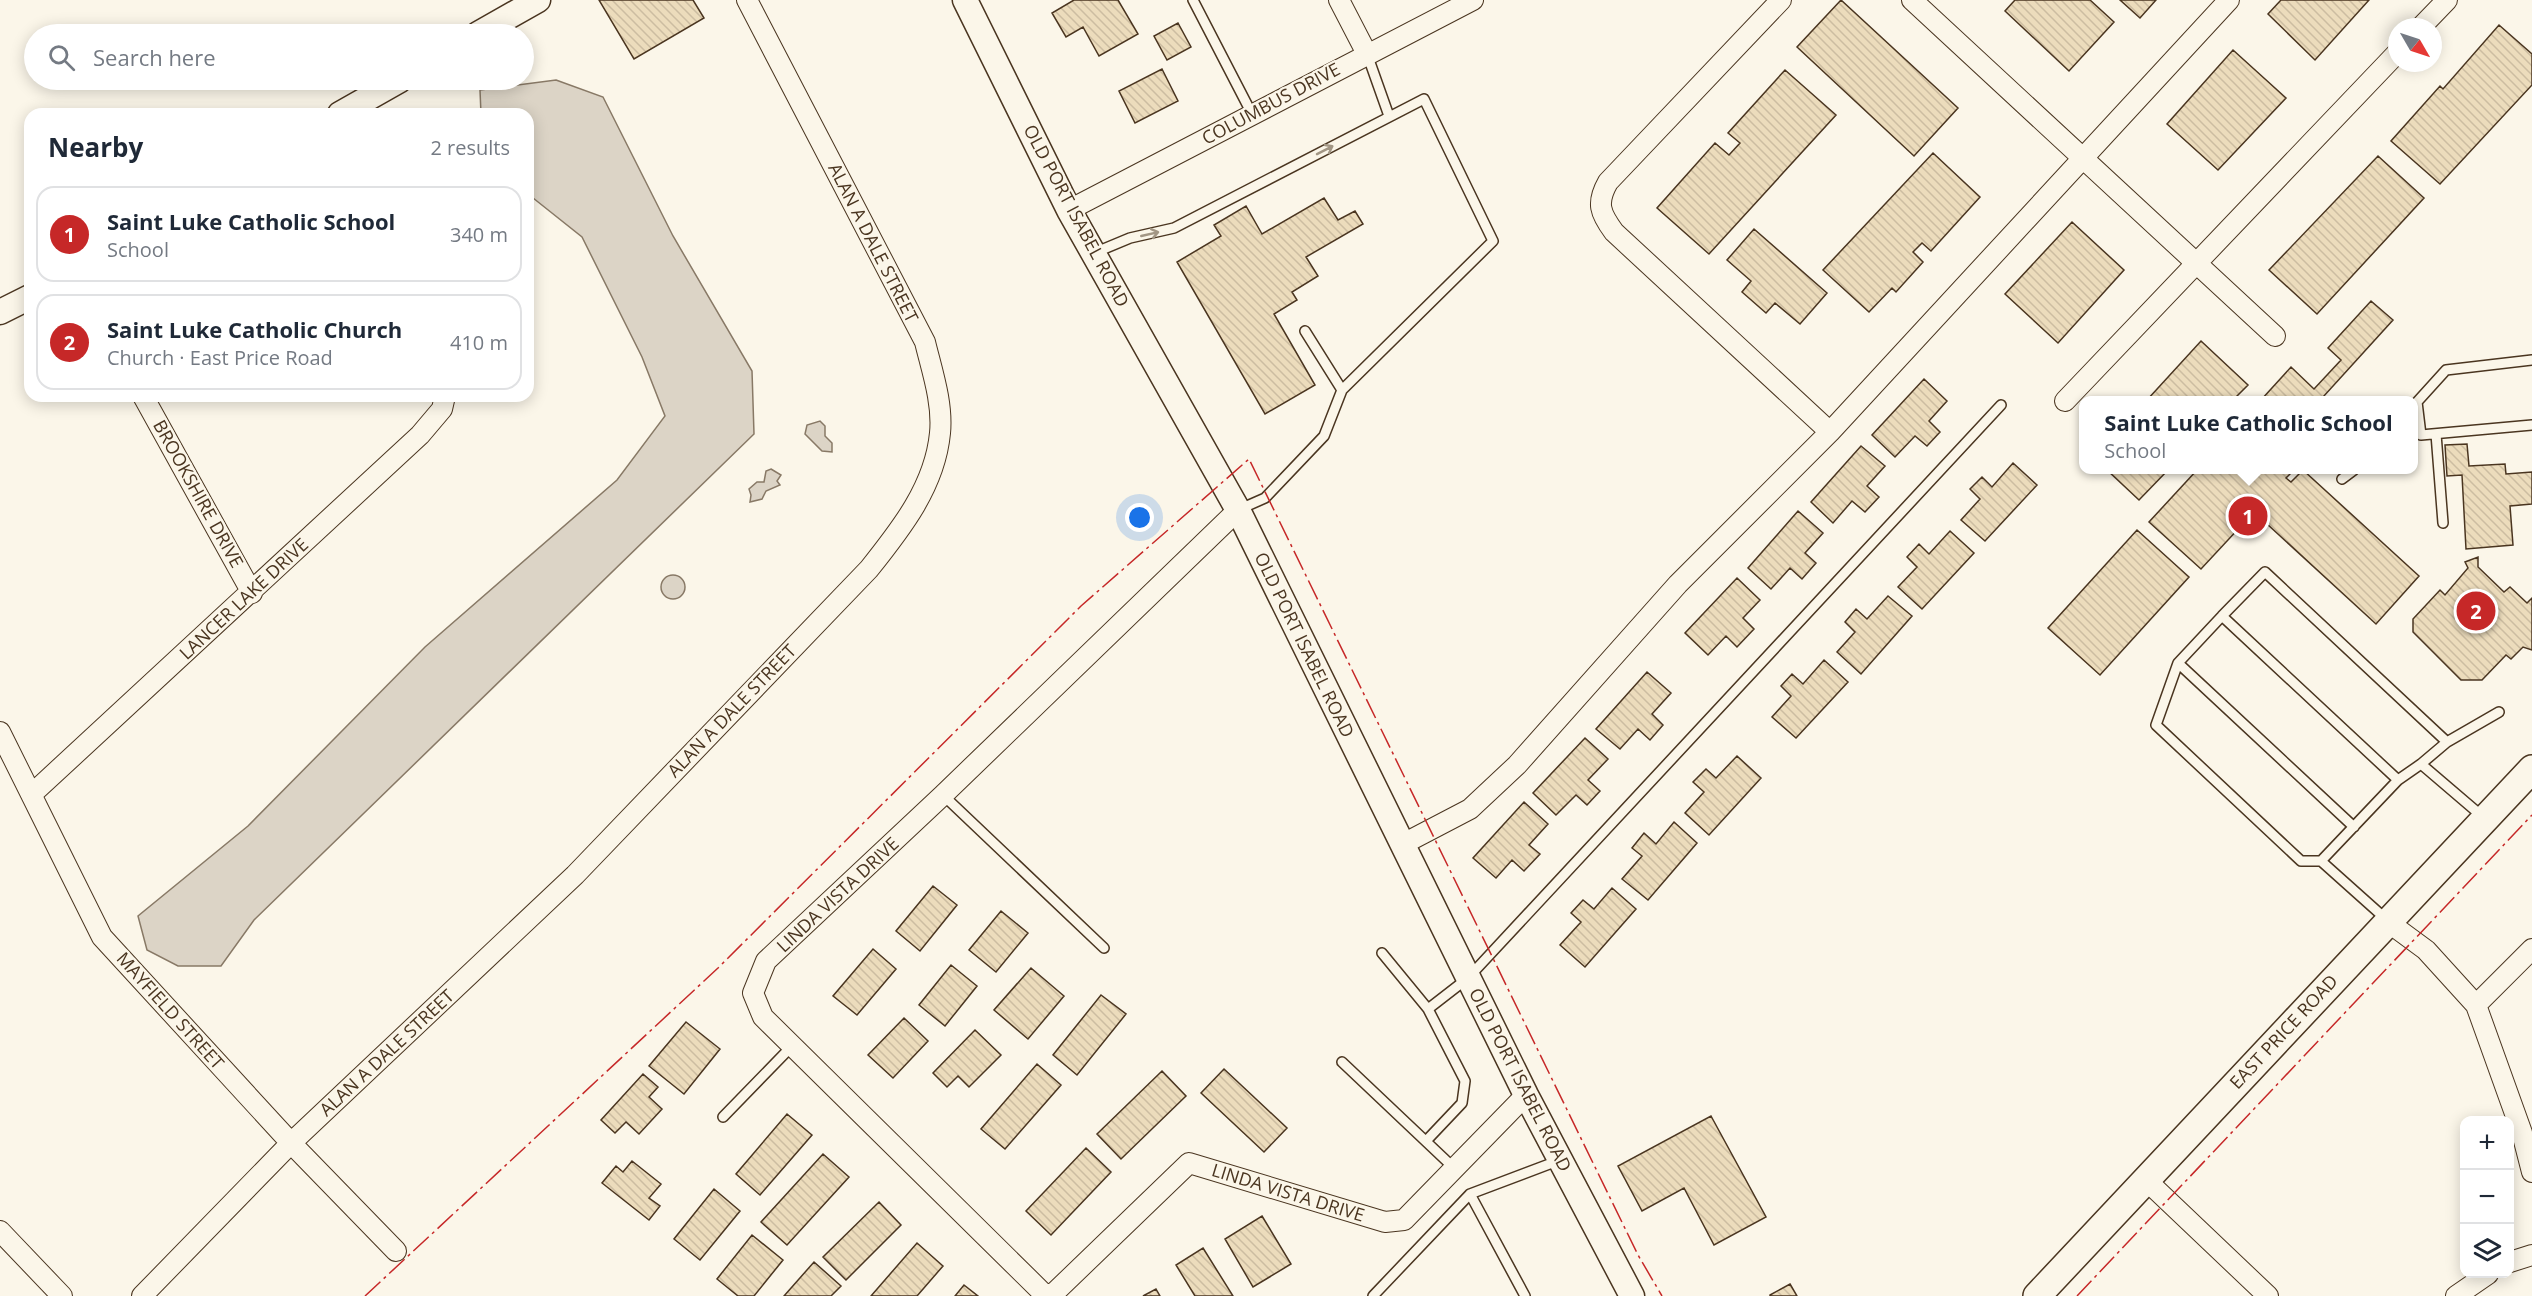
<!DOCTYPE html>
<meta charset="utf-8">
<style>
:root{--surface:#fff;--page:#f2f2f3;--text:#1f2937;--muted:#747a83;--line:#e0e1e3;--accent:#c62828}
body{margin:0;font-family:"Open Sans",sans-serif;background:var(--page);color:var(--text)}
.controls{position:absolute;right:18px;bottom:18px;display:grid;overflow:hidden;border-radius:12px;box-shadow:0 3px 15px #0003}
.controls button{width:54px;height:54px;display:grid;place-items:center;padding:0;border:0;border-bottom:2px solid var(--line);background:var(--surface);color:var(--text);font:30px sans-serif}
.compass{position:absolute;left:2388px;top:18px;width:54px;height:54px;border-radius:50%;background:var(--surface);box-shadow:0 3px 15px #0003;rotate:129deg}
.you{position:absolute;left:1140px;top:518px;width:21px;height:21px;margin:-15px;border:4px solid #fff;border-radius:50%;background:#1a73e8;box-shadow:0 0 0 9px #1a73e833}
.badge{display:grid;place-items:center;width:39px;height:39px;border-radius:50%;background:var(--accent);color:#fff;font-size:20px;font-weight:700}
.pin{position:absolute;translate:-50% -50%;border:3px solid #fff;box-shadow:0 2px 6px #0006}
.popup{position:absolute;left:2079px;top:396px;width:339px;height:78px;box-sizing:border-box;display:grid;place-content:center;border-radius:12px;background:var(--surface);filter:drop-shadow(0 2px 4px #0005);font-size:20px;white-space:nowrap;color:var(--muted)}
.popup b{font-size:22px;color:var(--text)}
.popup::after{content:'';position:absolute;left:50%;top:100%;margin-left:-12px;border:12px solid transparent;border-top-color:var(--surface)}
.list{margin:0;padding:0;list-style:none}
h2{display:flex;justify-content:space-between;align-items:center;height:78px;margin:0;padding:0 24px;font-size:26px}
h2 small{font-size:20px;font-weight:400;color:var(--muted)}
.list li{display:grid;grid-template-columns:39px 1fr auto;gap:18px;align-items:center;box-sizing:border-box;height:96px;margin:0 12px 12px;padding:0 12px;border:2px solid var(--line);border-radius:18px}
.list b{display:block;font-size:22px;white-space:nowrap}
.list p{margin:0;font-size:20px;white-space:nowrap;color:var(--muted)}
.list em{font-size:20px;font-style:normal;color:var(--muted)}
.icon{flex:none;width:33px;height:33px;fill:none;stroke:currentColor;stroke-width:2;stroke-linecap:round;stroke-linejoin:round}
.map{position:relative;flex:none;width:2532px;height:1296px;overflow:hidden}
.search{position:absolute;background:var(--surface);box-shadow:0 3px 15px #0003;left:24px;top:24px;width:510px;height:66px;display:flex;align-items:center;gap:15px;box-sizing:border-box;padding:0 21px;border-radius:33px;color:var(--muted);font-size:22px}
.panel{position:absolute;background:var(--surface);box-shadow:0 3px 15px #0003;left:24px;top:108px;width:510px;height:294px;border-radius:18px}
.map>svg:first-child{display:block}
.water{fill:#dcd4c6;stroke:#887966;stroke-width:1.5}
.building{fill:url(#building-back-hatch);stroke:#4a3520;stroke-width:1.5}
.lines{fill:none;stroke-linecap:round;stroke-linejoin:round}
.service-casing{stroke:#4a3520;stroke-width:12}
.minor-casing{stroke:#4a3520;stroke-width:22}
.tertiary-casing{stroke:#4a3520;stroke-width:27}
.secondary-casing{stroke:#4a3520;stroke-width:30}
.service{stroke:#fbf6e9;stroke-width:9}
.minor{stroke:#fbf6e9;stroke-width:20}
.tertiary{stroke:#fbf6e9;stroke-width:24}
.secondary{stroke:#fbf6e9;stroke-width:27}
.power{stroke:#c62828;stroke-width:1.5;stroke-dasharray:21 4.5 3 4.5;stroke-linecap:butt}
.oneway{stroke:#a29684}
.labels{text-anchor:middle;stroke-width:4.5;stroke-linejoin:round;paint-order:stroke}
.street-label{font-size:18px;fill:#4a3520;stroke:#fbf6e9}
</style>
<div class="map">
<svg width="2532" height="1296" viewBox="0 0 2532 1296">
<defs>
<pattern id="building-back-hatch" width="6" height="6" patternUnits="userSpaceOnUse" patternTransform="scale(1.5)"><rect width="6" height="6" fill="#ecdcbc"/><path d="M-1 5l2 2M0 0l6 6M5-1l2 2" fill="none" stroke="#ccbda1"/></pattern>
</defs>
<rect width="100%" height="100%" fill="#fbf6e9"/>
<path class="water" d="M556 80 603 97 673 236 752 371 754 434 254 920 221 966H178L147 950 138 916 248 826 425 647 617 480 665 416 642 357 582 237 528 194V114H481L480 90Z
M820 421 825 426V436L832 443V452L822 451 805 434 807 425Z
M771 469 781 475 777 481 780 485 766 491 762 499 750 502 751 495 749 489 757 482H764L766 471Z
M661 587a12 12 0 1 1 24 0a12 12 0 1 1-24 0Z"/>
<path class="building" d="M599 0H693L704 18 634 59Z
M1074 0H1118L1138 34 1099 56 1083 27 1066 37 1052 13Z
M1841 0 1958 108 1914 156 1797 47Z
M2015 0H2090L2114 22 2069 71 2005 11Z
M2120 0H2156L2140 18Z
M2281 0H2369L2315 60 2268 14Z
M1178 23 1191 47 1167 60 1154 36Z
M2499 25 2532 54V85L2440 184 2391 141 2440 86 2443 89Z
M2233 50 2286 98 2218 170 2167 124Z
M1162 69 1178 101 1135 123 1119 91Z
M1785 70 1836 115 1709 254 1657 208 1715 143 1729 155 1740 143 1728 133Z
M1933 153 1980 197 1931 251 1922 243 1913 252 1923 262 1896 292 1892 288 1869 312 1823 270Z
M2378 156 2424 198 2317 314 2269 270Z
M1324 198 1338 220 1355 211 1363 224 1306 257 1318 276 1292 292 1297 300 1274 314 1315 385 1265 414 1177 262 1221 236 1214 225 1246 206 1262 234Z
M2072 222 2124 270 2058 343 2005 294Z
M1754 229 1827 293 1800 324 1775 303 1766 313 1742 292 1751 281 1727 260Z
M2371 301 2393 320 2323 397 2328 400H2261L2291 367 2314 389 2341 360 2328 348Z
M2201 341 2248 385 2233 400H2147Z
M1924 379 1947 401 1929 421 1940 432 1927 446 1915 436 1895 457 1872 435Z
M2467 444 2469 466 2505 464 2506 474 2532 472V504L2510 506 2513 545 2466 549 2462 475 2447 476 2445 445Z
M1861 446 1885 466 1867 486 1879 497 1865 512 1852 501 1833 523 1811 502Z
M2013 463 2037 485 1985 541 1961 520 1980 499 1970 489 1982 477 1992 487Z
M2107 470H2168L2139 500Z
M2197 470H2294L2286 478 2291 482 2303 470 2419 576 2376 624 2254 512 2201 569 2149 522Z
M1798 511 1823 533 1805 553 1816 563 1802 579 1790 568 1771 589 1748 568Z
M2137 530 2189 577 2100 675 2048 628Z
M1950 531 1974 553 1922 609 1898 587 1917 567 1907 557 1919 544 1929 554Z
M2478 557V567L2504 592 2510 587 2527 603 2532 598V650L2523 647 2511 659 2506 655 2482 680H2461L2413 632V619L2440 590 2445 595 2468 568 2465 562Z
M1737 578 1760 600 1743 618 1754 629 1737 647 1726 636 1708 655 1685 633Z
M1888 596 1912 616 1861 674 1837 652 1855 632 1845 622 1856 609 1867 619Z
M1824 660 1848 682 1796 738 1772 717 1791 696 1781 686 1792 674 1803 684Z
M1647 672 1671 693 1652 714 1663 725 1650 740 1638 729 1620 749 1596 729Z
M1585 738 1608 759 1588 780 1600 791 1587 805 1576 795 1556 815 1533 793Z
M1737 756 1761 778 1709 835 1685 813 1704 792 1693 782 1706 769 1716 778Z
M1524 802 1548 824 1529 845 1540 854 1524 871 1512 860 1496 878 1473 858Z
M1674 822 1697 843 1648 900 1622 879 1642 856 1632 848 1644 833 1656 844Z
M933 886 957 905 920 951 896 931Z
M1612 888 1636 909 1585 967 1560 945 1581 922 1571 913 1583 900 1594 909Z
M1001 911 1028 933 996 972 969 950Z
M873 949 896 969 857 1015 833 996Z
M951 965 977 986 945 1026 919 1005Z
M1031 968 1064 996 1028 1039 994 1010Z
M1101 995 1126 1014 1077 1075 1053 1055Z
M904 1018 928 1041 893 1078 868 1055Z
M686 1022 720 1049 684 1094 649 1066Z
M975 1030 1001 1055 969 1087 958 1076 947 1087 933 1073Z
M1037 1064 1061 1085 1005 1149 981 1129Z
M1224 1069 1287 1128 1264 1152 1201 1093Z
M1162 1071 1186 1096 1121 1159 1097 1134Z
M643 1074 658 1087 649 1097 662 1109 639 1134 626 1122 615 1133 601 1120Z
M787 1114 812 1135 760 1195 736 1174Z
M1711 1116 1766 1217 1714 1245 1684 1188 1642 1211 1618 1166Z
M1086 1148 1111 1172 1051 1235 1026 1211Z
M823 1154 849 1177 787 1245 761 1222Z
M632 1161 661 1184 649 1198 660 1206 649 1220 602 1183 616 1166 623 1172Z
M714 1189 740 1211 700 1260 674 1239Z
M879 1202 901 1225 846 1280 823 1257Z
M1262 1216 1291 1264 1253 1287 1225 1239Z
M752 1235 783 1260 754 1296H738L717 1279Z
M917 1243 943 1266 917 1296H871Z
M1203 1248 1233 1296H1195L1176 1265Z
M814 1262 841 1286 831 1296H784Z
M1790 1284 1797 1296H1770V1295Z
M964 1285 978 1296H955Z
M1156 1289 1160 1296H1143Z"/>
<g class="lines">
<defs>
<path id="service" d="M1193 0 1252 114
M1367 54 1389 116
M1094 253 1130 238 1174 228 1424 99 1493 241 1342 390
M2532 360 2446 370 2417 402 2421 435 2532 425
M2436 434 2443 523
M2342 479 2354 470
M1240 509 1265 498 1324 436 1342 390 1305 331
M2222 616 2178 663 2354 827
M2178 663 2156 725 2301 861H2321
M2421 764 2447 742 2499 712
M2398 780 2222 616 2265 572 2447 742
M943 795 1104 948
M2387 920 2321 861 2398 780 2421 764 2483 817
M1382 953 1428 1009 1465 1081 1462 1103 1426 1141
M1428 1009 1468 978 2001 405
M1342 1062 1454 1168
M723 1117 792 1046
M1470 1194 1525 1296
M1373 1296 1470 1194 1560 1160"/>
<path id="minor" d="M1339 0 1367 54
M1781 0 1608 182C1596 203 1600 213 1614 232L1830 432
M1912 0 2275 336
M2421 27 2447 0
M1069 210 1473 0
M143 396 252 593
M2065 401 2397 53
M0 732 102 937 291 1143 396 1251
M32 794 420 435 442 409 445 396
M1403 844 1470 809 1517 765 1678 584 1830 432 2229 0
M2388 922 2426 950 2476 1005 2522 1133 2532 1172
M2476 1005 2532 949
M2146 1180 2268 1296
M0 1231 62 1296
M2510 1262 2532 1255
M142 1296 291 1143 575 875 869 569C901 529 935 486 940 433 943 403 932 371 925 342L747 0
M1046 1296 763 1017 753 993 766 961 943 795 1238 510
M1051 1296 1189 1163 1385 1222 1404 1220 1526 1095
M2456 1296 2488 1274"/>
<path id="tertiary" d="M965 0 1069 210 1238 510 1526 1095 1632 1296
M478 34 538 0
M340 114 400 80
M0 312 30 297"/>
<path id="secondary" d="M2037 1296 2532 769"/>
</defs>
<use href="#service" class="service-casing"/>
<use href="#minor" class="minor-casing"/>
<use href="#tertiary" class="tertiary-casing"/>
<use href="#secondary" class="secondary-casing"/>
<use href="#service" class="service"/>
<use href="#minor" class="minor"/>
<use href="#tertiary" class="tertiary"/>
<use href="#secondary" class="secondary"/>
<path class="power" d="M365 1296 718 968 1081 606 1249 459 1638 1255 1662 1296
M2077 1296 2532 815"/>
</g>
<defs><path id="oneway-shaft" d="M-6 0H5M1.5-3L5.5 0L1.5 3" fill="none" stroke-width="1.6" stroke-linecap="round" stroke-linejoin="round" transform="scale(1.5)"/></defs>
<g class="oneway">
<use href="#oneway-shaft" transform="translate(1325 150) rotate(-27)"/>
<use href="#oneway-shaft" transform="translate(1150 234) rotate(-13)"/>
</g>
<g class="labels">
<g class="street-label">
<text transform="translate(1271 104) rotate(-28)" y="6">COLUMBUS DRIVE</text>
<text transform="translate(1076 216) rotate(62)" y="6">OLD PORT ISABEL ROAD</text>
<text transform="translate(873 243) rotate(63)" y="6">ALAN A DALE STREET</text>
<text transform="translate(198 494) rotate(61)" y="6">BROOKSHIRE DRIVE</text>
<text transform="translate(244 599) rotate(-43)" y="6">LANCER LAKE DRIVE</text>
<text transform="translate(1304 645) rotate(64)" y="6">OLD PORT ISABEL ROAD</text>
<text transform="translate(732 711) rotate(-46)" y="6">ALAN A DALE STREET</text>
<text transform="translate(838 895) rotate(-43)" y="6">LINDA VISTA DRIVE</text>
<text transform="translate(170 1011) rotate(48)" y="6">MAYFIELD STREET</text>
<text transform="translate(2284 1032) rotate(-47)" y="6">EAST PRICE ROAD</text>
<text transform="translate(387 1053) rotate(-43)" y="6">ALAN A DALE STREET</text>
<text transform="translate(1520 1080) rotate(63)" y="6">OLD PORT ISABEL ROAD</text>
<text transform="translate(1288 1193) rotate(17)" y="6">LINDA VISTA DRIVE</text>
</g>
</g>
</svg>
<div class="controls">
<button>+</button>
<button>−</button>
<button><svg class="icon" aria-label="layers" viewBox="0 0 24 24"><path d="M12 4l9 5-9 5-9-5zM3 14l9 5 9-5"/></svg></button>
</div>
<svg class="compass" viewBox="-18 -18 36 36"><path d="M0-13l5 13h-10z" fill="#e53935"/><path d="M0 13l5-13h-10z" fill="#747a83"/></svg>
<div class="you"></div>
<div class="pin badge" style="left:2248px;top:516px">1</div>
<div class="popup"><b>Saint Luke Catholic School</b>School</div>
<div class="pin badge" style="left:2476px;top:611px">2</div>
<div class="search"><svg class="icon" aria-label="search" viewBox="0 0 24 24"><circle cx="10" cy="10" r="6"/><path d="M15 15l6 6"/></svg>Search here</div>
<section class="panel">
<h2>Nearby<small>2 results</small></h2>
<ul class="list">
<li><span class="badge">1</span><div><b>Saint Luke Catholic School</b><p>School</p></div><em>340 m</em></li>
<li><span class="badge">2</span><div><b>Saint Luke Catholic Church</b><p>Church · East Price Road</p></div><em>410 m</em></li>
</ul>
</section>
</div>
